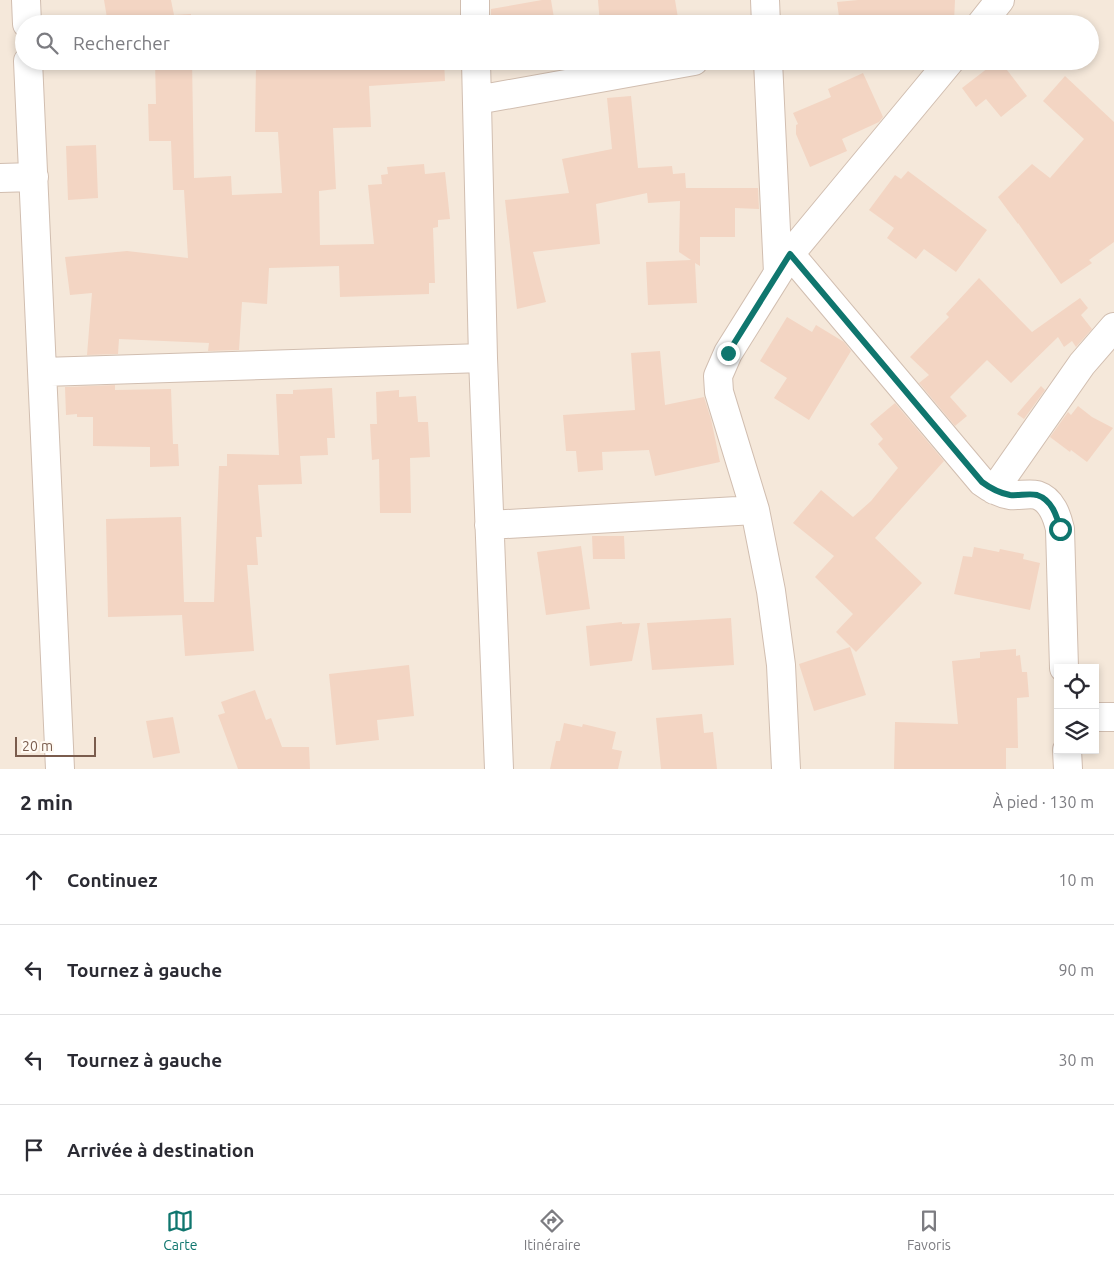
<!DOCTYPE html>
<html lang="fr">
<meta charset="utf-8">
<style>
:root{--surface:#fff;--page:#f2f2f3;--text:#2b2b33;--muted:#7c7c81;--line:#e1e1e2;--accent:#0f766e}
body{margin:0;font-family:Ubuntu,sans-serif;background:var(--page);color:var(--text)}
.controls{position:absolute;right:15px;bottom:15px;display:grid;overflow:hidden;border-radius:0px;box-shadow:0 2px 8px #0003}
.controls button{width:45px;height:45px;display:grid;place-items:center;padding:0;border:0;border-bottom:1px solid var(--line);background:var(--surface);color:var(--text);font:25px sans-serif}
.scale{position:absolute;left:15px;bottom:12px;width:81px;box-sizing:border-box;padding-left:5px;border:2px solid #7a5c4d;border-top:0;font-size:14px;line-height:18px;white-space:nowrap;color:#7a5c4d;-webkit-text-stroke:4px #fffaf3;paint-order:stroke}
.stop{position:absolute;width:15px;height:15px;margin:-11px;border:4px solid #0f766e;border-radius:50%;background:#fff}
.stop.end{background:#0f766e;border-color:#fff;box-shadow:0 1px 5px #0008}
.list{margin:0;padding:0;list-style:none}
h2{display:flex;justify-content:space-between;align-items:center;height:65px;margin:0;padding:0 20px;font-size:21px}
h2 small{font-size:16px;font-weight:400;color:var(--muted)}
.list li{display:grid;grid-template-columns:32px 1fr auto;gap:15px;align-items:center;box-sizing:border-box;height:90px;padding:0 20px;border-top:1px solid var(--line)}
.list b{display:block;font-size:19px;white-space:nowrap}
.list em{font-size:16px;font-style:normal;color:var(--muted)}
.icon{flex:none;width:28px;height:28px;fill:none;stroke:currentColor;stroke-width:2;stroke-linecap:round;stroke-linejoin:round}
.map{position:relative;flex:none;width:1114px;height:769px;overflow:hidden}
.search{position:absolute;background:var(--surface);box-shadow:0 2px 8px #0003;left:15px;right:15px;top:15px;height:55px;display:flex;align-items:center;gap:12px;box-sizing:border-box;padding:0 18px;border-radius:28px;color:var(--muted);font-size:19px}
.sheet{height:425px;background:var(--surface)}
nav{display:flex;justify-content:space-around;align-items:center;box-sizing:border-box;height:70px;border-top:1px solid var(--line);background:var(--surface);font-size:14px;color:var(--muted)}
nav a{display:grid;justify-items:center;gap:2px}
nav .on{color:var(--accent)}
.map>svg:first-child{display:block}
.residential{fill:#f5e8da;fill-rule:evenodd}
.building{fill:#f3d5c3}
.lines{fill:none;stroke-linecap:round;stroke-linejoin:round}
.street-casing{stroke:#d1beb0;stroke-width:30}
.street{stroke:#fff;stroke-width:28}
.route{stroke:#0f766e;stroke-width:6}
</style>
<div class="map">
<svg width="1114" height="769" viewBox="0 0 1114 769">
<rect width="100%" height="100%" fill="#fdf6ec"/>
<path class="residential" d="M0 0H1114V769H0ZM24 24H1090V61H24ZM1058 668H1095V750H1058Z"/>
<path class="building" d="M104 0H171L174 15 191 14V24H108Z
M542 0H551L555 24H491V9Z
M598 0H675L679 24H600Z
M858 0H955L954 22 884 17 885 24H840L837 2Z
M155 61H192L194 178 231 176 232 195 282 193 278 132H255L256 64H275V61H444L445 81 369 86 371 127 333 128 336 189 319 191 320 245 374 244 368 185 382 184 381 175 388 174 387 167 424 164 425 174 445 172 450 219 438 220V227L433 228 435 283H429V294L340 297 339 266 269 268 267 304 242 302 239 350 208 351 209 343 119 339 118 354 87 355 92 293 70 295 65 257 127 251 188 258 184 190H173L171 141H149L148 104H156Z
M997 61H1000L1027 96 1001 117 986 99 976 107 962 88Z
M863 73 883 117 879 122 842 139 847 151 810 167 796 134V125L798 124 793 113 831 97 828 89Z
M1065 76 1114 122V242L1089 260 1092 263 1061 284 1018 223V224L998 197 1032 164 1050 178 1084 139 1043 101Z
M631 96 638 168 672 166 673 174 685 173 686 188H758L759 209 735 208V237H700V266L695 263 697 303 648 305 646 262 691 260 679 252 680 201 648 203 647 193 596 204 600 244 533 252 546 302 517 309 505 200 569 193 562 159 612 149 607 98Z
M96 145 98 198 68 200 66 146Z
M908 171 987 230 956 272 924 249 916 259 887 238 894 228 869 210 895 175 901 179Z
M979 278 1032 332 1080 298 1088 308 1081 315 1092 329 1076 347 1072 341 1064 347 1058 337 1011 383 987 360 950 397 967 416 955 426 919 383 929 375 910 357 949 317 946 314Z
M787 317 812 332 816 325 844 342 851 351 809 420 774 398 787 378 760 361Z
M660 351 665 405 704 397 711 419 720 462 655 476 649 450 602 452 603 470 578 472 576 451H566L563 415 635 410 631 353Z
M115 385V390L171 389 173 444H178L179 466 150 467V447L93 446V417H77V414L66 415 65 387Z
M1041 386 1045 390 1024 419 1017 414Z
M332 388 335 438H327L328 455 300 456 302 484 258 485 262 537H256L258 565H247L254 651 185 656 182 615 108 617 106 519 181 517 184 602H214L219 466H227V454L279 455 276 394H293V390Z
M399 390V397L416 396 418 422H428L430 457 410 458 411 513H380L379 459 372 460 370 424H377L376 392Z
M895 403 944 461 875 538 922 583 856 652 836 632 853 614 815 577 834 556 793 523 821 490 853 517 871 501 898 468 878 444 883 439 870 424Z
M1078 406 1092 417 1113 428 1087 462 1071 450 1070 452 1050 437 1068 412 1071 415Z
M592 536H624L625 559H593Z
M581 546 590 609 546 615 537 552Z
M974 547 999 552 1000 549 1024 554 1023 559 1040 563 1030 610 954 594 963 556 972 557Z
M731 618 734 665 652 670 647 623Z
M622 622V624L640 623 632 661 590 666 586 626Z
M850 647 866 695 814 711 799 664Z
M1016 649V656L1020 655 1022 672H1027L1029 697 1017 698 1018 748H1006V769H894L895 722 958 724 952 661 980 658V652Z
M409 665 414 716 377 720 379 740 336 745 329 674Z
M255 690 266 720 271 718 282 747H309L310 769H238L218 715 225 713 221 702Z
M702 714 704 733 713 732 717 769H661L656 718Z
M173 717 180 753 153 758 146 721Z
M564 723 582 727 583 724 616 732 612 749 622 751 618 769H550L556 741H560Z"/>
<g class="lines">
<defs>
<path id="street" d="M26 0 27 24
M475 0V24
M765 0 766 24
M981 24 1000 0
M28 61 60 769
M476 61 483 358 499 769
M768 61 778 273
M477 100 694 61
M0 178 34 177
M790 254 982 482C990 488 999 493 1010 495 1018 496 1029 493 1037 495 1052 500 1057 516 1060 529L1064 668
M43 372 483 358
M994 490 1082 364 1114 327
M489 525 755 510
M1095 717H1114
M1067 750 1068 769
M786 769 781 665 771 591 755 510 719 392 718 376 728 353 790 254 950 61"/>
</defs>
<use href="#street" class="street-casing"/>
<use href="#street" class="street"/>
</g>
<g class="lines">
<path class="route" d="M728 353 790 254 982 482C990 488 999 493 1010 495 1018 496 1029 493 1037 495 1052 500 1057 516 1060 529"/>
</g>
</svg>
<div class="controls">
<button><svg class="icon" aria-label="locate" viewBox="0 0 24 24"><circle cx="12" cy="12" r="6"/><path d="M12 2v4M12 18v4M2 12h4M18 12h4"/></svg></button>
<button><svg class="icon" aria-label="layers" viewBox="0 0 24 24"><path d="M12 4l9 5-9 5-9-5zM3 14l9 5 9-5"/></svg></button>
</div>
<div class="scale">20 m</div>
<div class="stop" style="left:1060px;top:529px"></div>
<div class="stop end" style="left:728px;top:353px"></div>
<div class="search"><svg class="icon" aria-label="search" viewBox="0 0 24 24"><circle cx="10" cy="10" r="6"/><path d="M15 15l6 6"/></svg>Rechercher</div>
</div>
<section class="sheet">
<h2>2 min<small>À pied · 130 m</small></h2>
<ul class="list">
<li><svg class="icon" aria-label="ahead" viewBox="0 0 24 24"><path d="M12 20V5M6 11l6-6 6 6"/></svg><div><b>Continuez</b></div><em>10 m</em></li>
<li><svg class="icon" aria-label="left" viewBox="0 0 24 24"><path d="M17 20v-9H6M10 6l-5 5 5 5"/></svg><div><b>Tournez à gauche</b></div><em>90 m</em></li>
<li><svg class="icon" aria-label="left" viewBox="0 0 24 24"><path d="M17 20v-9H6M10 6l-5 5 5 5"/></svg><div><b>Tournez à gauche</b></div><em>30 m</em></li>
<li><svg class="icon" aria-label="arrive" viewBox="0 0 24 24"><path d="M6 21V4h12l-3 4 3 4H6"/></svg><div><b>Arrivée à destination</b></div></li>
</ul>
</section>
<nav>
<a class="on"><svg class="icon" aria-label="map" viewBox="0 0 24 24"><path d="M3 6l6-2 6 2 6-2v14l-6 2-6-2-6 2zM9 4v14M15 6v14"/></svg>Carte</a>
<a><svg class="icon" aria-label="directions" viewBox="0 0 24 24"><path d="M12 3l9 9-9 9-9-9zM9 14v-3h6M13 9l2 2-2 2"/></svg>Itinéraire</a>
<a><svg class="icon" aria-label="saved" viewBox="0 0 24 24"><path d="M7 4h10v16l-5-4-5 4z"/></svg>Favoris</a>
</nav>
